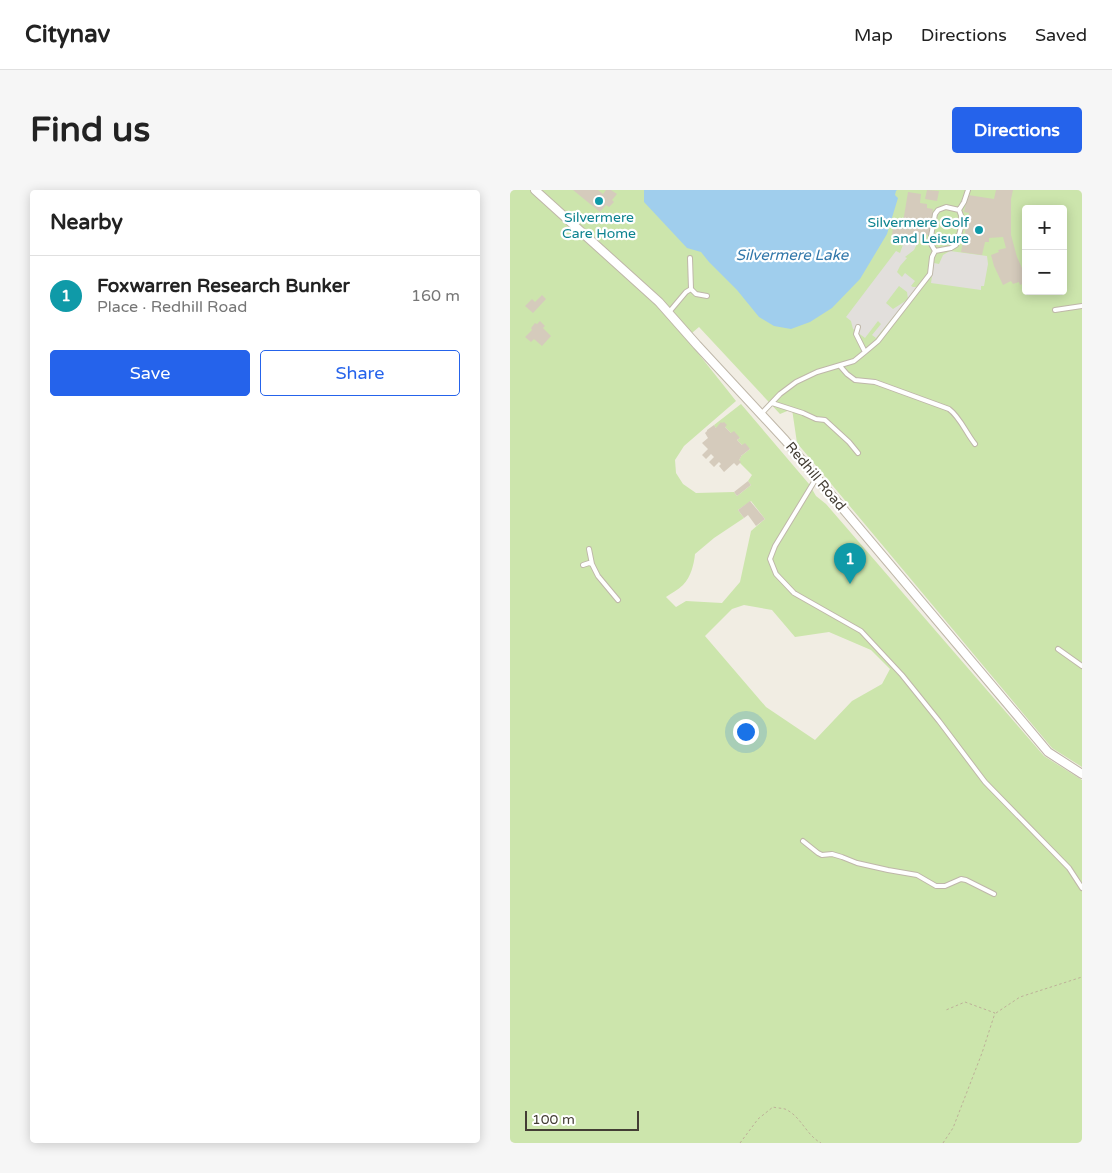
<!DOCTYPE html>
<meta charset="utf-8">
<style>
:root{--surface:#fff;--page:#f6f6f6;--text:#222;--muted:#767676;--line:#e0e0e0;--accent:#2563eb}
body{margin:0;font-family:"Varela Round",sans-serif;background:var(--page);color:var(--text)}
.controls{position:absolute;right:15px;top:15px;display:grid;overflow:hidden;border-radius:5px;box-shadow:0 2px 12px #0003}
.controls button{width:45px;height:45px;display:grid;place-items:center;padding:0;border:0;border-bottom:1px solid var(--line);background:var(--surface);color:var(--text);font:25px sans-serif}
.scale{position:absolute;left:15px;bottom:12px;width:114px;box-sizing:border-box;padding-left:5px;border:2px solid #433d34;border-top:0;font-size:14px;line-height:18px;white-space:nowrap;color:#433d34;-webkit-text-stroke:4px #fff;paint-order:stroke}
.you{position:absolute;left:235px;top:541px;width:18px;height:18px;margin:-12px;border:4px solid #fff;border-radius:50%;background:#1a73e8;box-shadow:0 0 0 8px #1a73e833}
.badge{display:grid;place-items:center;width:32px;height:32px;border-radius:50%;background:var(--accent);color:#fff;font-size:16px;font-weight:700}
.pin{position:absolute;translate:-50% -41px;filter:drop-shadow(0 1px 2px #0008)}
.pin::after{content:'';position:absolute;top:26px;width:18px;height:15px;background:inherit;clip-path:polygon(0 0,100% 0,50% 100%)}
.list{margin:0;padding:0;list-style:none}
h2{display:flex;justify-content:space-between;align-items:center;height:65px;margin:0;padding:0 20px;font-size:21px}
h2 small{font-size:16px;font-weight:400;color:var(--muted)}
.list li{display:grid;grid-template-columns:32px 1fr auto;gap:15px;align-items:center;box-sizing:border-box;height:80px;padding:0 20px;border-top:1px solid var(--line)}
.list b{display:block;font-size:19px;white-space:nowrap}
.list p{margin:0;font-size:16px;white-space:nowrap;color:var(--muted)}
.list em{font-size:16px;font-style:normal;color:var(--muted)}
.actions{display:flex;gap:10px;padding:15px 20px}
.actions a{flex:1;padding:11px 0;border:1px solid var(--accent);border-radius:5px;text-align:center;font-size:18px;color:var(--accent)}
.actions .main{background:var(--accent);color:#fff}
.map{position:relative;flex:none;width:572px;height:953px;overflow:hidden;border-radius:5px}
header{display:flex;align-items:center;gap:30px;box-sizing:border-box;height:70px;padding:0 25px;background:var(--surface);border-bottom:1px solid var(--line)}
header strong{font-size:24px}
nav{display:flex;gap:28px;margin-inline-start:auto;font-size:18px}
.intro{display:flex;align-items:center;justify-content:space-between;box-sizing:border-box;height:120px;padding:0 30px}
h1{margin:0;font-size:35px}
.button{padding:12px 22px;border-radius:5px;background:var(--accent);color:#fff;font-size:18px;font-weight:700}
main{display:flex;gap:30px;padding:0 30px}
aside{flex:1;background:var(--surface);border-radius:5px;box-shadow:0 2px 12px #0003}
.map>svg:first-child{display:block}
.green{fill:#cce5ac;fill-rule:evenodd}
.parking{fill:#e2dfdc}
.water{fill:#a0ceed}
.building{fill:#d5cbbc}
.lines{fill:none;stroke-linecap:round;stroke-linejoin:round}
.service-casing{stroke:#bfb7a9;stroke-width:6}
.minor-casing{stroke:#bfb7a9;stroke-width:10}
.path{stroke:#bdb098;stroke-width:1;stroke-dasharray:2.5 2.5;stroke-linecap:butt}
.service{stroke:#fff;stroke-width:4}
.minor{stroke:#fff;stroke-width:8}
.culture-dot{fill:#0f9aa8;stroke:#fff;stroke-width:2}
.labels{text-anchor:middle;stroke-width:4.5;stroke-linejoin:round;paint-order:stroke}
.culture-label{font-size:14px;fill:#0d838f;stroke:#fff}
.street-label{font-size:14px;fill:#433d34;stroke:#fff}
.water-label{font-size:15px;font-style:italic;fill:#3177aa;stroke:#fff}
</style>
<header>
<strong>Citynav</strong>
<nav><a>Map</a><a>Directions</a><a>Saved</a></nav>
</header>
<div class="intro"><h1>Find us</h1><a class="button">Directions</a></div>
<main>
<aside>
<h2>Nearby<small></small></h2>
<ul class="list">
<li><span class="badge" style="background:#0f9aa8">1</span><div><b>Foxwarren Research Bunker</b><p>Place · Redhill Road</p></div><em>160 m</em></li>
</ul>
<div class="actions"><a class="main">Save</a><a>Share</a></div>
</aside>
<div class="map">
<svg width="572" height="953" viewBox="0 0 572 953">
<rect width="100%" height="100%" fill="#f1ede3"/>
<path class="green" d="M0 0H572V577L542 558 287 253 282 219 270 224 189 137 176 148 226 211 174 256 165 270 166 283 173 294 186 303 224 302 227 306 241 295 238 291 242 285 230 273 229 270 231 267V266L240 259 232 255 227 250 230 248 221 243 215 237 206 238 204 235 231 214 299 294 306 306 316 314 534 566 572 590V953H0ZM516 19H553V101H516ZM241 311 255 329 241 341 230 392 212 413 176 411 166 417 156 407C161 403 168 400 173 395 181 387 184 374 185 364L204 348 234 328 228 320ZM234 415 262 420 285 447 319 442 361 460 380 479 372 494 342 511 305 550 256 517 195 446 222 419Z"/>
<path class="parking" d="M401 48 405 51 406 54V56L404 60 395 67 397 68 390 76 387 82 392 87 395 83 405 91 401 96 403 97H406L409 95 398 109 397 102 389 96 376 113 383 119 397 110 366 148 362 145 371 134 368 131 355 148 343 139 341 131 336 127 386 61 390 63 394 52 397 49Z
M440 61 477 66 478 74 474 96H471V100L421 93 424 73 429 74 433 65Z"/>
<path class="water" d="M134 0H387L386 1 385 5 388 8 377 44 350 89 322 118 300 132 281 139 264 136 249 127 227 100 199 72 191 62 177 58 134 12Z"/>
<path class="building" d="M63 0H88L93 4 96 0H101L107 4 102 10 104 12 99 17 96 15 90 22Z
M417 0 429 1 427 11 415 9Z
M486 0H503L501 9V45L507 67 516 87V92L510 95 509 92 503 94 501 91 493 95 484 76 481 65 489 62 488 60 496 58 493 47 479 48V52H475L472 65 451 62 459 23 454 22 458 5 484 9Z
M398 2 411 4 410 13 417 14V18L423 19 419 45 411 44 410 50 382 45 384 31 393 32Z
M32 105 36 109 23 123 15 116 22 109 25 112Z
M30 131 35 136 33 138 41 146 32 156 24 149 21 152 15 147 22 140 21 138 25 133 27 134Z
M211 232 212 233 214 232 217 235 215 237 221 243 224 241 230 248 227 250 232 255 235 253 240 259 231 266V267L229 270 231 272 227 276 224 273 214 282 209 276 211 274 209 272 204 277 199 272 204 267 201 264 196 269 192 265 198 259 192 253 198 248 195 243 197 241V240L204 235 206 238Z
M238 291 241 295 227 306 224 302Z
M240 311 255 329 246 336 238 325 234 328 228 320Z"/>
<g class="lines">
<defs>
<path id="service" d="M449 20 454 12 458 0
M181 99 186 104 197 106
M545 120 572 116
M160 121 176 102 181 99 180 68
M355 162 368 151 420 84 422 67 425 61 420 52 425 24 428 20 436 17 449 20C455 31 449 44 446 55L441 58 425 61
M330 176 337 184 345 190 365 192 439 219C450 227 456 243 465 254
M262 213 293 223 306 229 315 230 339 252 348 263
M251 224 270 204 286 192 307 182 344 171 355 162 346 144 348 137
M307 287 265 356 260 369 266 384 284 403 351 441 392 485 429 531 475 592 559 678 572 698
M79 359 82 374 88 386 108 410
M73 375 79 373 82 374
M548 459 572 476
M293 651 308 663 312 665 322 664 332 667 347 673 378 680 407 685 426 696H435L451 689 456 690 484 704"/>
<path id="minor" d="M25 0 149 112 187 155 275 250 538 562 572 584"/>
</defs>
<use href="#service" class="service-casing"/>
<use href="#minor" class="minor-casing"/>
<path class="path" d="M486 823 510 807 572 787
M230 953 248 929 263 917C266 918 271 918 275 919 291 926 296 945 311 953
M433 953 443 938 472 863 485 823 455 812 436 820"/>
<use href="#service" class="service"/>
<use href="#minor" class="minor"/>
</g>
<g class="culture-dot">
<circle cx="89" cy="11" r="5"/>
<circle cx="469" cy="40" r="5"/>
</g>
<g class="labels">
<g class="culture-label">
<text x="89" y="32">Silvermere<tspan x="89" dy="16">Care Home</tspan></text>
<text x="459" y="37" text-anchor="end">Silvermere Golf<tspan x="459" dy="16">and Leisure</tspan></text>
</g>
<g class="street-label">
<text transform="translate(306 286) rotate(50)" y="5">Redhill Road</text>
</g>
<g class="water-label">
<text x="282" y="70">Silvermere Lake</text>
</g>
</g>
</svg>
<div class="controls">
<button>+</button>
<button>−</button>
</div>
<div class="scale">100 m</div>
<div class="you"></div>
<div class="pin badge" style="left:340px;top:394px;background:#0f9aa8">1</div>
</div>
</main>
